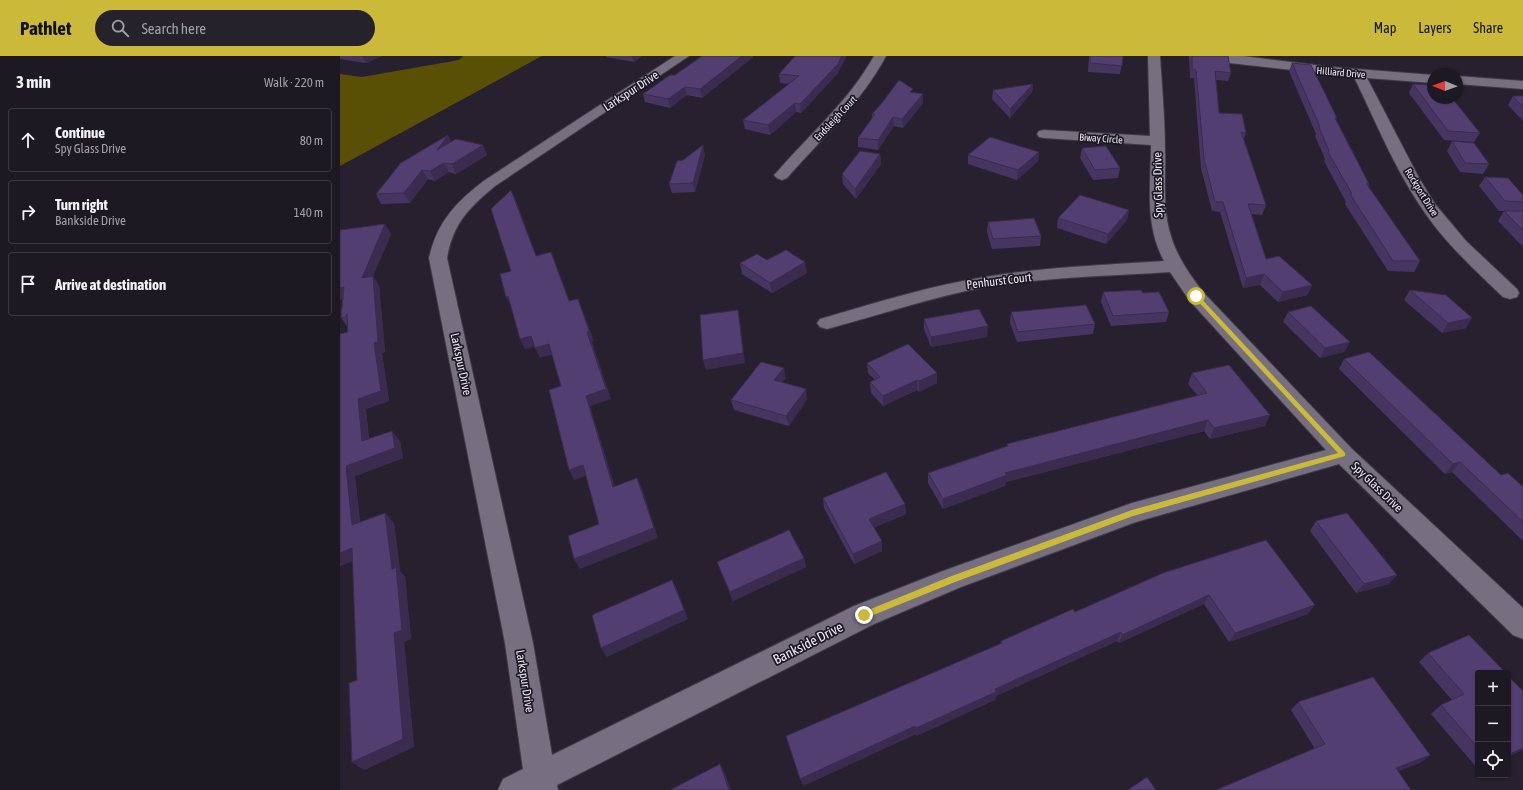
<!DOCTYPE html>
<meta charset="utf-8">
<style>
:root{--surface:#1d1923;--page:#25222b;--text:#f1f3f6;--muted:#a0a0a6;--line:#3b3841;--accent:#cbba39}
body{margin:0;font-family:"Asap Condensed",sans-serif;background:var(--page);color:var(--text)}
.controls{position:absolute;right:12px;bottom:12px;display:grid;overflow:hidden;border-radius:4px;box-shadow:0 1px 3px #0004}
.controls button{width:36px;height:36px;display:grid;place-items:center;padding:0;border:0;border-bottom:1px solid var(--line);background:var(--surface);color:var(--text);font:20px sans-serif}
.compass{position:absolute;left:1087px;top:12px;width:36px;height:36px;border-radius:50%;background:var(--surface);box-shadow:0 1px 3px #0004;rotate:271deg}
.stop{position:absolute;width:12px;height:12px;margin:-9px;border:3px solid #cbba39;border-radius:50%;background:#fff}
.stop.end{background:#cbba39;border-color:#fff;box-shadow:0 1px 4px #0008}
.list{margin:0;padding:0;list-style:none}
h2{display:flex;justify-content:space-between;align-items:center;height:52px;margin:0;padding:0 16px;font-size:17px}
h2 small{font-size:13px;font-weight:400;color:var(--muted)}
.list li{display:grid;grid-template-columns:26px 1fr auto;gap:12px;align-items:center;box-sizing:border-box;height:64px;margin:0 8px 8px;padding:0 8px;border:1px solid var(--line);border-radius:4px}
.list b{display:block;font-size:15px;white-space:nowrap}
.list p{margin:0;font-size:13px;white-space:nowrap;color:var(--muted)}
.list em{font-size:13px;font-style:normal;color:var(--muted)}
.icon{flex:none;width:22px;height:22px;fill:none;stroke:currentColor;stroke-width:2;stroke-linecap:round;stroke-linejoin:round}
.map{position:relative;flex:none;width:1183px;height:734px;overflow:hidden}
header{display:flex;align-items:center;gap:24px;box-sizing:border-box;height:56px;padding:0 20px;background:var(--accent);color:#111}
header strong{font-size:19px}
nav{display:flex;gap:22px;margin-inline-start:auto;font-size:14px}
.search{width:280px;height:36px;background:var(--page);display:flex;align-items:center;gap:10px;box-sizing:border-box;padding:0 14px;border-radius:22px;color:var(--muted);font-size:15px}
main{display:flex}
aside{flex:1;background:var(--surface)}
.map>svg:first-child{display:block}
.forest{fill:#594f05}
.lines{fill:none;stroke-linecap:round;stroke-linejoin:round}
.minor-casing{stroke:#403c47;stroke-width:2}
.minor{fill:#756f7f;fill-rule:evenodd}
.wall{fill:#473561}
.shaded-wall{fill:#3a2b4f}
.building{fill:#533e71;stroke:#3a2b4f}
.route{fill:#cbba39}
.labels{text-anchor:middle;stroke-width:3.5;stroke-linejoin:round;paint-order:stroke}
.far-street-label{font-size:10px;fill:#ece9f2;stroke:#1d1825}
.street-label{font-size:12px;fill:#ece9f2;stroke:#1d1825}
.near-street-label{font-size:14px;fill:#ece9f2;stroke:#1d1825}
</style>
<header>
<strong>Pathlet</strong>
<div class="search"><svg class="icon" aria-label="search" viewBox="0 0 24 24"><circle cx="10" cy="10" r="6"/><path d="M15 15l6 6"/></svg>Search here</div>
<nav><a>Map</a><a>Layers</a><a>Share</a></nav>
</header>
<main>
<aside>
<h2>3 min<small>Walk · 220 m</small></h2>
<ul class="list">
<li><svg class="icon" aria-label="ahead" viewBox="0 0 24 24"><path d="M12 20V5M6 11l6-6 6 6"/></svg><div><b>Continue</b><p>Spy Glass Drive</p></div><em>80 m</em></li>
<li><svg class="icon" aria-label="right" viewBox="0 0 24 24"><path d="M7 20v-9h11M14 6l5 5-5 5"/></svg><div><b>Turn right</b><p>Bankside Drive</p></div><em>140 m</em></li>
<li><svg class="icon" aria-label="arrive" viewBox="0 0 24 24"><path d="M6 21V4h12l-3 4 3 4H6"/></svg><div><b>Arrive at destination</b></div></li>
</ul>
</aside>
<div class="map">
<svg width="1183" height="734" viewBox="0 0 1183 734">
<rect width="100%" height="100%" fill="#27212f"/>
<path class="forest" d="M123 0H202L0 110V18L22 21 119 4Z"/>
<g class="lines">
<defs>
<path id="minor" d="M335 0H349L155 130C129 152 113 167 107 202L193 587 212 699 514 550 603 515 792 447 986 394 849 244 830 216C769 220 707 221 646 231 591 241 540 259 487 273L480 271 477 267 480 263C535 247 589 230 645 221 705 211 765 209 824 205 804 168 811 129 811 89L704 82 699 81 697 78 699 75 704 74 810 80 808 0H820C822 32 825 64 825 95 826 123 822 153 831 180 837 201 850 219 863 236L1011 392 1183 552V583L1173 579 999 408 796 466 621 531 534 568 217 729 218 734H158L163 723 183 713 165 587 89 202C97 166 116 146 145 124Z
M534 0H546C521 47 482 82 447 122L442 124 437 122 434 119 437 116C470 78 509 45 534 0Z
M857 0H903L991 11 1093 19V27L1027 22 1079 122 1095 148 1126 185 1177 233 1179 237 1177 241 1170 243 1163 241C1134 213 1103 185 1081 151 1054 111 1035 64 1014 21L863 4 859 3Z
M1117 20 1183 25V33L1117 28Z"/>
</defs>
<use href="#minor" class="minor-casing"/>
<use href="#minor" class="minor"/>
</g>
<path class="wall" d="M0 0H42L26 7 0 3Z
M266 0H302L294 6 266 1Z
M749 0H783L780 18 748 16Z
M849 0H888L891 17 888 25 876 24 879 57 906 77 904 83 926 149 922 159 911 158 926 203 972 229 967 239 938 246 920 229 903 232 880 156 872 155 861 112 854 22H850Z
M413 1 362 42 347 39 330 52 305 46 303 38 335 19Z
M952 7 997 62 996 64 1029 128 1028 131 1080 205 1074 216 1048 215 1005 148 1006 146 984 105 985 103 975 80 976 78 949 15Z
M498 17 461 57 456 56 430 79 405 73 403 64 450 28 440 27 439 18Z
M693 28 692 36 670 62 652 43 653 34Z
M1073 28 1140 77 1134 86 1104 84 1069 37Z
M573 37 583 47 563 72 554 70 538 94 518 91V82L532 62V58Z
M1173 40H1183V65L1168 49Z
M1112 85 1149 108 1143 118 1120 116 1107 95Z
M112 86 143 89 147 99 116 118 109 116 95 125 88 123 70 147 41 148 36 138 59 109V108Z
M742 92 780 112 778 122 753 124 740 102Z
M699 96 698 105 677 124 628 108V99Z
M540 98 541 108 516 143 503 128 502 118Z
M365 99 355 136 332 137 329 128 343 104Z
M1145 121 1183 139V191L1158 165 1164 155H1170H1159L1139 130Z
M789 154 787 164 766 188 717 172 718 162Z
M648 166 701 180 700 190 652 193 647 176Z
M45 168 51 178 33 220 39 230 45 296 42 297 49 345 26 353 29 383 60 385 63 402 15 420 20 466 54 467 60 515 65 521 71 583 64 586 74 691 24 714 12 706 17 624 7 270 1 261Z
M427 204 467 217 432 237 402 218 400 207Z
M1070 234 1126 272 1102 277 1064 244Z
M763 236 803 237 829 256 826 266 771 270 761 246Z
M671 256 755 268 753 278 677 286 670 267Z
M948 256 1010 286 1004 296 980 302 943 266Z
M584 263 647 281 591 291 584 273Z
M1004 303 1161 419 1183 431V485L1112 416 1105 418 999 313Z
M527 307 597 327 579 336 577 334 543 350 531 337 530 326 535 324 528 317Z
M852 317 925 370 870 383 864 375 666 426 665 430 603 453 588 427V417L667 390V388L858 340 848 328Z
M446 322 442 326 467 343 449 370 394 354 391 344Z
M483 442 565 448 566 458 533 472 542 485V495L514 508 484 452Z
M976 465 1049 528 1016 537 970 475Z
M464 502 466 511 393 545 377 506Z
M823 517 968 558 889 586 864 548 779 587 777 585 656 640 655 644 576 680V678L463 730 660 588 661 585 735 556Z
M1088 597 1138 617V713L1091 658 1101 649 1112 644 1079 606Z
M958 646 1090 699 1080 707 1058 715 975 693 951 654Z"/>
<path class="shaded-wall" d="M22 0H42L26 7Z
M292 0H302L294 6Z
M402 0H413V1L362 42 360 33Z
M502 0H507L498 17 461 57 460 48Z
M693 28 692 36 670 62V53Z
M345 31 347 39 330 52 328 43Z
M583 38V47L563 72 562 63Z
M455 47 456 56 430 79 428 69Z
M553 61 554 70 538 94V84Z
M108 79 113 88 97 94Z
M143 89 147 99 116 118 112 108Z
M363 89 365 99 355 136 353 127Z
M699 96 698 105 677 124 678 114Z
M540 98 541 108 516 143 515 133Z
M104 107 109 116 95 125 90 115Z
M82 114 88 123 70 147 64 137Z
M171 134 176 144 200 210 196 200Z
M789 154 787 164 766 188 768 178Z
M45 168 51 178 33 220 39 230 45 296 42 297 49 345 26 353 30 395 22 385 18 343 22 222Z
M211 196 215 206 233 255 229 245Z
M465 206 467 217 432 237 430 227Z
M924 218 920 229 903 232 906 222Z
M972 229 967 239 938 246 943 236Z
M4 231 11 241 0 244V232Z
M168 240 171 251 166 241Z
M238 243 242 253 254 285 252 286 271 343 250 350 278 441 273 431 246 340 247 276Z
M398 254 400 264 405 307 366 314 363 304Z
M1132 262 1126 272 1102 277 1108 267Z
M648 270 647 281 591 291V281Z
M191 280 197 290 185 293 180 283Z
M1010 286 1004 296 980 302 985 292Z
M209 288 214 298 200 302 195 292Z
M444 312 446 322 436 334 434 324Z
M597 317V327L579 336V325Z
M577 324V334L543 350V340Z
M466 333 467 343 449 370 446 360Z
M930 359 925 370 870 383 874 372Z
M868 364 864 375 666 426 665 430 603 453V443L665 417Z
M52 375 60 385 63 402 15 420 21 479 12 469 6 410Z
M1120 406 1112 416 1105 418 1113 408Z
M243 409 249 419 234 424 229 414Z
M297 422 302 432 318 482 240 513 234 503Z
M565 448 566 458 530 473 529 463Z
M45 457 54 467 60 515 65 521 71 583 64 586 74 691 24 714 12 706 54 577 52 513Z
M542 485V495L514 508 513 498Z
M12 492 21 502 0 510V497Z
M464 502 466 511 393 545 390 536Z
M1057 519 1049 528 1016 537 1024 528Z
M332 524 337 533 348 563 267 601 261 592Z
M869 539 864 548 779 587 782 579Z
M975 549 968 558 889 586 895 577Z
M781 576 777 585 656 640 655 644 576 680V672L655 633Z
M575 670 576 678 463 730 460 723Z
M1183 692V694L1168 701V699Z
M1090 699 1080 707 1046 720 1056 712Z
M380 708 384 715 391 734H389Z"/>
<path class="building" d="M362 0H402L360 33 345 31 328 43 303 38 330 19H335Z
M455 0H502L498 8 460 48 455 47 428 69 403 64 459 20 439 18Z
M750 0H783L782 10 750 7Z
M852 0H888L891 17 875 15 879 57 902 58 906 77 901 76 926 149 908 148 926 203 939 200 972 229 943 236 924 218 906 222 883 146H875L864 103 856 14 852 13Z
M952 7 971 9 997 62H995L1029 128 1026 127 1080 205H1053L1010 138H1012L988 96 989 95 979 71H980Z
M559 24 573 33 570 36 583 38 562 63 553 61 538 84 518 82 535 58H532L542 47Z
M693 28 670 53 653 34Z
M1073 28 1093 29V42H1112L1140 77 1108 75Z
M1173 40H1183V51Z
M108 79 97 94 116 83 143 89 112 108 104 107 90 115 82 114 64 137 36 138 60 108H59Z
M650 81 699 96 678 114 628 99Z
M1112 85 1134 87 1149 108 1125 107Z
M363 89 353 127 329 128 337 105 343 104Z
M766 90 780 112 755 114 742 92Z
M520 95 540 98 515 133 502 118Z
M1145 121 1168 122 1183 139V146L1165 145Z
M171 134 196 200 211 196 229 245 238 243 249 275 247 276 266 333 246 340 273 431 297 422 314 472 234 503 228 480 259 468 243 409 229 414 209 334 221 330 209 288 195 292 191 280 180 283 168 240 166 241 160 218 171 215 151 153Z
M740 139 789 154 768 178 718 162Z
M1164 155H1183V174Z
M694 162 701 180 653 183 648 166Z
M45 168 22 222 33 220 38 286 34 287 41 335 18 343 22 385 52 375 55 392 6 410 12 469 45 457 52 513 56 511 62 574 54 577 63 683 12 706 9 627 17 624 12 492 0 497V278L8 276 7 258 5 262 1 261 4 231 0 232V174Z
M446 194 465 206 430 227 400 207 417 198 427 204Z
M801 234 803 237 819 236 829 256 773 260 763 236Z
M1070 234 1106 239 1132 262 1108 267Z
M746 249 755 268 678 276 671 256Z
M971 250 1010 286 985 292 948 256Z
M639 253 648 270 591 281 584 263Z
M398 254 403 297 363 304 360 259Z
M568 288 597 317 579 325 577 324 543 340 530 326 540 321 527 307Z
M1029 296 1161 419 1168 417 1183 431V466L1120 406 1113 408 1004 303Z
M421 306 444 312 434 324 466 333 446 360 391 344Z
M889 309 930 359 874 372 868 364 665 417 667 419 603 443 588 417 668 390 667 388 867 337 852 317Z
M546 416 565 448 529 463 542 485 513 498 483 442Z
M1007 457 1057 519 1024 528 976 465Z
M449 474 464 502 390 536 377 506Z
M926 484 975 549 895 577 869 539 782 579 781 576 655 633 656 636 576 672 575 670 460 723 446 680 662 587 661 585 733 553 735 556 823 517Z
M332 524 344 554 261 592 252 559Z
M1129 579 1166 617H1138V692L1101 649 1124 638 1088 597Z
M1168 620 1183 635V692L1168 699Z
M1033 621 1090 699 1056 712 1071 734H876L985 688 958 646Z
M380 708 389 734H330Z
M807 721 816 734H788Z"/>
<path class="route" d="M854 239H858L1005 397V400L793 460 615 526 526 562H521V557L609 521 792 454 998 397 854 241Z"/>
<g class="labels">
<g class="far-street-label">
<text transform="translate(1001 16) rotate(5)" y="4">Hilliard Drive</text>
<text transform="translate(495 62) rotate(-47)" y="4">Endsleigh Court</text>
<text transform="translate(761 82) rotate(4)" y="4">Biway Circle</text>
<text transform="translate(1082 136) rotate(58)" y="4">Rockport Drive</text>
</g>
<g class="street-label">
<text transform="translate(291 35) rotate(-33)" y="4">Larkspur Drive</text>
<text transform="translate(818 129) rotate(-91)" y="4">Spy Glass Drive</text>
<text transform="translate(659 225) rotate(-7)" y="4">Penhurst Court</text>
<text transform="translate(121 308) rotate(78)" y="4">Larkspur Drive</text>
<text transform="translate(1037 431) rotate(44)" y="4">Spy Glass Drive</text>
<text transform="translate(185 625) rotate(81)" y="4">Larkspur Drive</text>
</g>
<g class="near-street-label">
<text transform="translate(468 587) rotate(-27)" y="5">Bankside Drive</text>
</g>
</g>
</svg>
<div class="controls">
<button>+</button>
<button>−</button>
<button><svg class="icon" aria-label="locate" viewBox="0 0 24 24"><circle cx="12" cy="12" r="6"/><path d="M12 2v4M12 18v4M2 12h4M18 12h4"/></svg></button>
</div>
<svg class="compass" viewBox="-18 -18 36 36"><path d="M0-13l5 13h-10z" fill="#e53935"/><path d="M0 13l5-13h-10z" fill="#a0a0a6"/></svg>
<div class="stop" style="left:856px;top:240px"></div>
<div class="stop end" style="left:524px;top:559px"></div>
</div>
</main>
